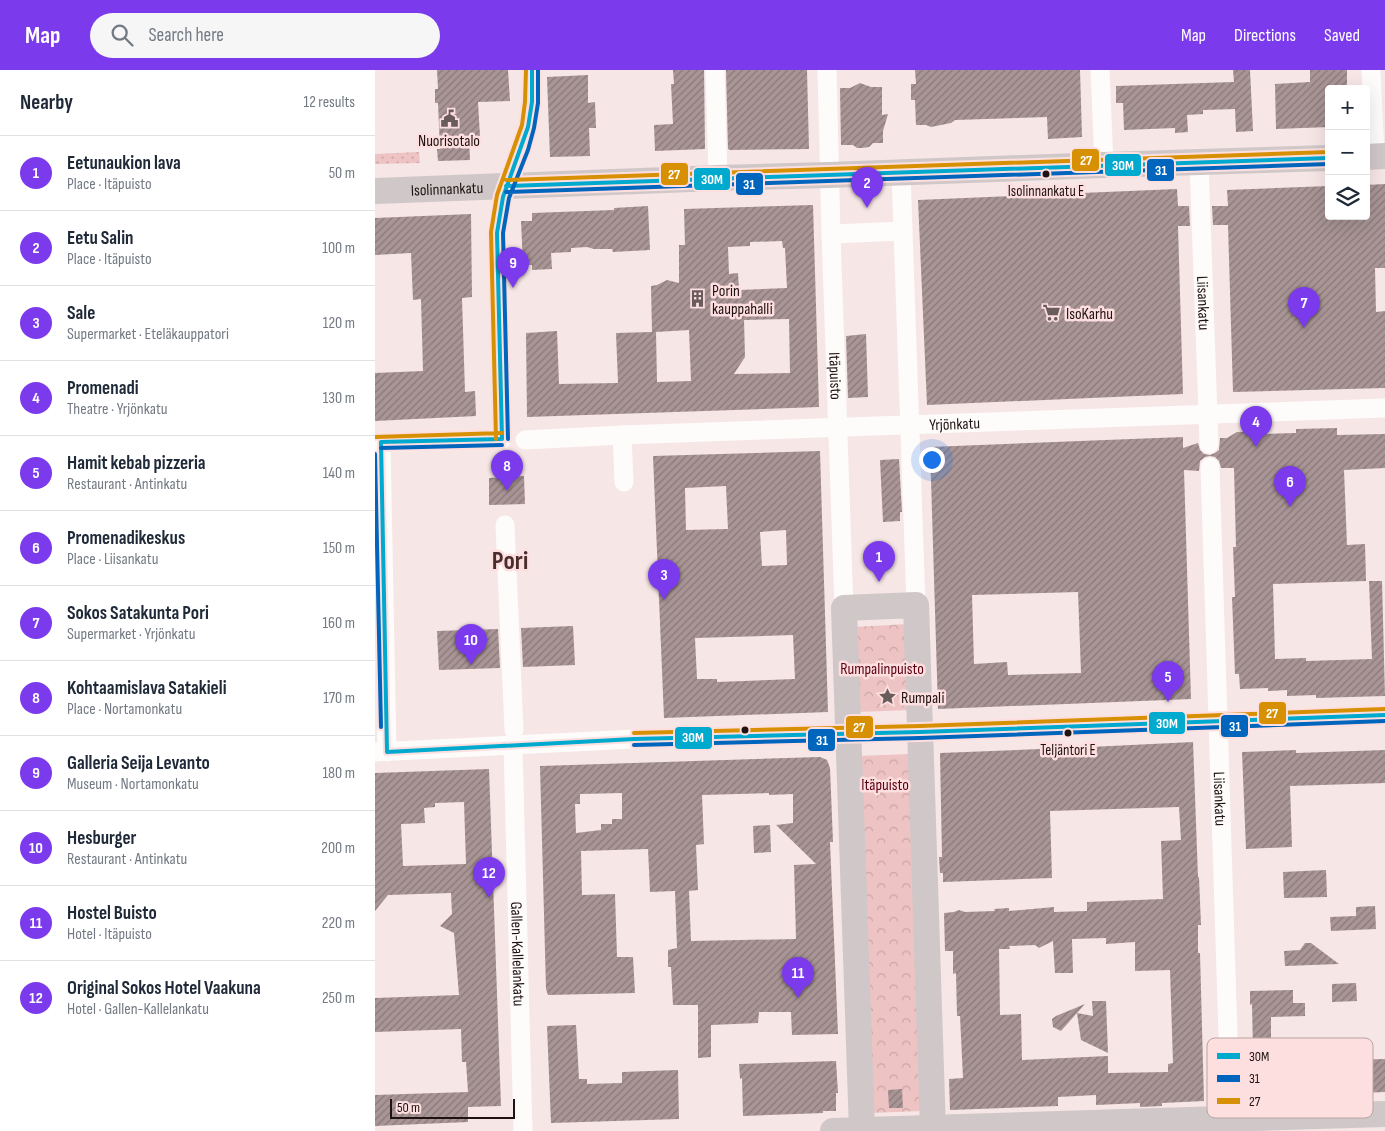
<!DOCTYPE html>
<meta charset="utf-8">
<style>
:root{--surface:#fff;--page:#f6f6f7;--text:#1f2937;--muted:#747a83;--line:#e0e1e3;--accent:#7c3aed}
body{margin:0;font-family:"Sofia Sans Condensed",sans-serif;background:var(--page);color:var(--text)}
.controls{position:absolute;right:15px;top:15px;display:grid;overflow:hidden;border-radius:5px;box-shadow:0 5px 20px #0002}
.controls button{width:45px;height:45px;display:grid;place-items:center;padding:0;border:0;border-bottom:1px solid var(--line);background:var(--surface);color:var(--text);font:25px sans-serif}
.scale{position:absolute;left:15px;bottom:12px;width:125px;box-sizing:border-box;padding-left:5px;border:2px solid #1f1212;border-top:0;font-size:14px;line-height:18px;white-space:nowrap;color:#1f1212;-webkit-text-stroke:4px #fedfdf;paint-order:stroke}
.you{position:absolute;left:556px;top:389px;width:18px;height:18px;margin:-12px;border:4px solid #fff;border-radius:50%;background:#1a73e8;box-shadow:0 0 0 8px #1a73e833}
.badge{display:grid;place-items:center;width:32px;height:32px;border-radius:50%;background:var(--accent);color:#fff;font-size:16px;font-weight:700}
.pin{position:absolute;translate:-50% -41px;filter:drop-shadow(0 1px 2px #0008)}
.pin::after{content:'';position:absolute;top:26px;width:18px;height:15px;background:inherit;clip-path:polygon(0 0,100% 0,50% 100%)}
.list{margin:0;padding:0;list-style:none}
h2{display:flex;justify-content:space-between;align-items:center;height:65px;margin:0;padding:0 20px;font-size:21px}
h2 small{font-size:16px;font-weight:400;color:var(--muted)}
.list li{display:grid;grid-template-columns:32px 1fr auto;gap:15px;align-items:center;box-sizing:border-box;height:75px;padding:0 20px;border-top:1px solid var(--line)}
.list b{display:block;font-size:19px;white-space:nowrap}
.list p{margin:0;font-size:16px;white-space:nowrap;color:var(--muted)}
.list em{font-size:16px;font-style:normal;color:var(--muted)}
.icon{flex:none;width:28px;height:28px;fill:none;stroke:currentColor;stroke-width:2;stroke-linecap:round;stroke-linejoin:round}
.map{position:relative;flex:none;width:1010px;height:1061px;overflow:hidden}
header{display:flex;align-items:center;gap:30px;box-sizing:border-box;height:70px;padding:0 25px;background:var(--accent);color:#fff}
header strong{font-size:24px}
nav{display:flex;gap:28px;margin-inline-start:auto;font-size:18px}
.search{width:350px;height:45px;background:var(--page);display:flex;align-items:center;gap:12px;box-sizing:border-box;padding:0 18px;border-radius:28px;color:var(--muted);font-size:19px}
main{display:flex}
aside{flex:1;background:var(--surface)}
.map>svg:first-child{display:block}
.grass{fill:url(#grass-dots)}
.park{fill:url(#park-crowns)}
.building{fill:url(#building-hatch);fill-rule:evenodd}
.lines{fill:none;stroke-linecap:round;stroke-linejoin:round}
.street{stroke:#fefbfb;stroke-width:19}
.secondary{stroke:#d0c8c8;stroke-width:26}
.bus-1-casing{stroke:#fedfdf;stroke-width:8}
.bus-2-casing{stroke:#fedfdf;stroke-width:8}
.bus-3-casing{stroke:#fedfdf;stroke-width:8}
.bus-1{stroke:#00a9ce;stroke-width:4}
.bus-2{stroke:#0065bd;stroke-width:4}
.bus-3{stroke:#d79003;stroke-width:4}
.bus-dot{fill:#1f1212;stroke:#fedfdf;stroke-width:2}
.labels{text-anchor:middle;stroke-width:5;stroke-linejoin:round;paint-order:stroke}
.bus-label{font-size:15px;fill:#1f1212;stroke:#fedfdf}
.poi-label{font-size:16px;fill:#1f1212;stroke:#fedfdf;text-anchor:start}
.street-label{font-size:16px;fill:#1f1212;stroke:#fedfdf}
.park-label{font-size:16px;fill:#5b0012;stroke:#fedfdf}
.town-label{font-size:26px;font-weight:bold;fill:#492d2d;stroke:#fedfdf}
.key{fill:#fedfdf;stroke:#bba2a2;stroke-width:1}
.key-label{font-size:14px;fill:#1f1212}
.line-badge{stroke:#fedfdf;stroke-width:2}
.badge-label{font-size:14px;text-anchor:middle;font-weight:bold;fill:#fff}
</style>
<header>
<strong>Map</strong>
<div class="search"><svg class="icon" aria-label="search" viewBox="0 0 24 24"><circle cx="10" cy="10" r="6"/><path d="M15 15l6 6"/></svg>Search here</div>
<nav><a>Map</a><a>Directions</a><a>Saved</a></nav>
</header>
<main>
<aside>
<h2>Nearby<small>12 results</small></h2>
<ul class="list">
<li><span class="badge">1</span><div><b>Eetunaukion lava</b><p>Place · Itäpuisto</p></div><em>50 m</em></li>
<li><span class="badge">2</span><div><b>Eetu Salin</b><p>Place · Itäpuisto</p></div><em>100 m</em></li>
<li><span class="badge">3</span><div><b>Sale</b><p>Supermarket · Eteläkauppatori</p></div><em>120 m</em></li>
<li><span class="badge">4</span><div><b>Promenadi</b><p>Theatre · Yrjönkatu</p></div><em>130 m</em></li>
<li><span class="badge">5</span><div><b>Hamit kebab pizzeria</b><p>Restaurant · Antinkatu</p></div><em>140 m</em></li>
<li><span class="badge">6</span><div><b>Promenadikeskus</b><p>Place · Liisankatu</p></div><em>150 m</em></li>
<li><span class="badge">7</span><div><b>Sokos Satakunta Pori</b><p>Supermarket · Yrjönkatu</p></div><em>160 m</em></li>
<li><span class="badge">8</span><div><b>Kohtaamislava Satakieli</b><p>Place · Nortamonkatu</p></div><em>170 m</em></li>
<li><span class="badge">9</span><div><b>Galleria Seija Levanto</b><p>Museum · Nortamonkatu</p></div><em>180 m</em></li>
<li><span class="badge">10</span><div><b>Hesburger</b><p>Restaurant · Antinkatu</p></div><em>200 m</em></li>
<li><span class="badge">11</span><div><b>Hostel Buisto</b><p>Hotel · Itäpuisto</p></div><em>220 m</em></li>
<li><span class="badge">12</span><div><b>Original Sokos Hotel Vaakuna</b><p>Hotel · Gallen-Kallelankatu</p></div><em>250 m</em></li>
</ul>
</aside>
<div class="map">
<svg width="1010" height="1061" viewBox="0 0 1010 1061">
<defs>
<pattern id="grass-dots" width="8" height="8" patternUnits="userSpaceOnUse" patternTransform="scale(1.25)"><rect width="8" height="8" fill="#edc3c3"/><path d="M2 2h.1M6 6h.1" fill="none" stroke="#cba6a6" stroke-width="1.8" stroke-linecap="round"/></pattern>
<pattern id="park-crowns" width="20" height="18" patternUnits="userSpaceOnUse" patternTransform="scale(1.25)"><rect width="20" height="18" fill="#edc3c3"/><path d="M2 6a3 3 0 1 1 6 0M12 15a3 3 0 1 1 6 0" fill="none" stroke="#cba6a6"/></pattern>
<pattern id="building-hatch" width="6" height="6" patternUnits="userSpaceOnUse" patternTransform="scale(1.25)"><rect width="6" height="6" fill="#a99595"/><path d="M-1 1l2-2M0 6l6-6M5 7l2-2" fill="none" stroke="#897878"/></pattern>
</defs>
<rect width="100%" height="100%" fill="#f7e6e6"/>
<path class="grass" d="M44 82 45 93 0 94V84Z"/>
<path class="park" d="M533 554 535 640 481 642 479 557Z
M535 684 546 1041 495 1043 483 686Z"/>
<path class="building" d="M62 0H133L135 31 103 32 105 66 94 67 95 90 63 91 62 79H65L63 33H60V19H63Z
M298 0H329L330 79 280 81 279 55 298 54 296 14H299Z
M351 0H432L434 79 355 80 353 79Z
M540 0H705L707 67 673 69 672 47 580 50 576 53 556 57 551 55H541L540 30H536V14H541Z
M858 0H875L878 61 861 62 860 39 828 40V44L812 45 813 62 800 63V58L749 60 748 33H741V16L859 12Z
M935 0H972V19H954V57L901 59 900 14 935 12Z
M213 5V33L220 32 221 58H214L215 86 175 87 172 7Z
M485 13 496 17H507V45L513 44 508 61V73H498L494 77 487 78H482L478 75H466L465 18H475Z
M1010 114V198H1000L1001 242 1010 241V318L858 322 853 155H838L837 136H853L852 120 954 116V146H991V115Z
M802 119 803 136H814L815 156H803L808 324 552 335 543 130Z
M438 135 444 337 152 347 151 263 182 261 184 314 243 313 241 263 277 262 276 216 282 215 292 210 304 213V175H310L309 139ZM407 171 408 178H410L412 218 364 220 363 203 354 204 353 177 375 176V172ZM414 249 415 303 359 304 370 287 369 250ZM314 260 316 311 282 312 281 262Z
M273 136 275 180 238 182 237 179H219L212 177 196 178V182L176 183 177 199 157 200V195H148L146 151H157V143L239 140V138Z
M96 144 97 227 87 228 90 322 100 321 101 346 0 351V303L48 301 46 229 38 230 36 183 0 185V148Z
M491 264 493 327 473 328 471 266Z
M962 358V365L1010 364V398L969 400 972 475 990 474 991 511 898 514 900 589 931 588V591L997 589 994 511H1007L1010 626 941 628V625L912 626V620L893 621V618L865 619 864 604H860L857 527H860L858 477H861L859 398H846L844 391 840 387 835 386 830 387 825 391 824 401 809 400 816 629 563 639 555 377 808 367V378L823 373 825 380 829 384 835 385 840 383 844 380 845 368H852L862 362 891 361V364L921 363V359ZM703 522 706 603 633 605 632 592 599 594 597 525Z
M445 381 453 642 289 648 278 386ZM351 416 353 459 311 460 310 418ZM411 460 412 495 387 496 385 462ZM418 565 420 609 342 612V609H322L320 568Z
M524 389 527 442H525V451L508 452 505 390Z
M149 406 150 434 114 435V408Z
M198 556 200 595 148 597 146 558Z
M123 559 125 598 64 600 62 561Z
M818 672 823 807H824L826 855H823V883H825L829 1031 787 1033V1036L765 1037V1033L721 1035V1025L683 1027V1036L575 1040 574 1009 588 1008 585 946H582L581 903 578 904V881H570L569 843 579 842 584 840 590 842 620 841 619 839 634 838V841L679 837V842L712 841V832L788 829 786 771 806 770 804 737 675 741 677 808 568 812V803H565L564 787H567L565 683 665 679V686L694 685V678ZM731 868V874L760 872V901L795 900 798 993 793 994V1002L733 1003V986L647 990 646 944 625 945 624 879H635L634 876 660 875 664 878 678 871 680 903H698L697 869Z
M921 680V683L1010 680V713L915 716 917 777 871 779 867 682Z
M445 687 452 690 455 698 458 772H455L463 964 417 965 416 942H384L383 953 336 955V987L323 988V935H298L296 897H293V880L302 878 300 821 275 822 273 779 206 781 207 825 240 824 242 887H258L260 923 173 925 171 919 165 696ZM247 723V749H237V754H226V760L201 763 200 734H205V724ZM394 723V725L418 724V753L401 755 441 794 419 795 421 869 316 871 314 821 323 820 321 775 329 774 327 725Z
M114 699 126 1036 93 1037V1052L0 1056V1025L93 1022 91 992H87L86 959 0 962V928L84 925 79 863 65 856 77 844 76 823 13 825 0 841V703ZM89 732 91 794 28 796 26 754 50 753 49 738 60 737V733Z
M395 755 396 782 379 783 378 756Z
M951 800 952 827 909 828 908 802Z
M1000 836 1001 859 956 861 955 847 981 846V837Z
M930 873H936L964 894 910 896 909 881 925 880Z
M981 913 982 931 957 932V914Z
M918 920V933H930V946L896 947V992L1010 989V1022L933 1025V1028L925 1029 879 1030 877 934 875 935V921Z
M717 931H731L733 983 706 970 702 943 686 961 678 957 677 949 681 946 710 934 702 943 718 946Z
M201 955 204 1009H212V1014L247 1013V1002L303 1000 304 1049 176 1053 172 956Z
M461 991 463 1023H461V1041H448V1043L368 1046 367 1008 365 1009 364 994Z
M527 1019 528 1038H514L513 1020Z"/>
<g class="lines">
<g class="street">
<path d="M340 0 343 108"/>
<path d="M452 0 456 164 528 161 526 102"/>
<path d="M725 0 729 95"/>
<path d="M996 0 1000 86"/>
<path id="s1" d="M824 92 834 374"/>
<path d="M528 161 541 535"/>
<path id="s2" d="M456 164 469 538"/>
<path d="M247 365 249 412"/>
<path id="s3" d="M150 370 247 365 1010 338"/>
<path d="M6 372 12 682"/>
<path d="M0 373 127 369 122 163C124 147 125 130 132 115 138 98 146 82 151 65 157 43 158 22 157 0"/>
<path id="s4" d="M835 397 856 1060"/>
<path d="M130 455 139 660"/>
<path id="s5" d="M138 676 148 1061"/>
<path d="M0 682 259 669 545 662 1010 645"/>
</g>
<g class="secondary">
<path d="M991 87 1010 86"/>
<path id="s6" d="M0 121 343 108 454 105 729 95 954 88"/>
<path d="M458 1061 1010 1044"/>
<path d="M487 1061 469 538 541 535 558 1061"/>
</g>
<defs>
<path id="bus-1" d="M131 116 954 88
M127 369 122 163 128 127 153 57 157 32V0
M6 372 12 682 259 669 545 662 1010 645
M6 372 127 369"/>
<path id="bus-2" d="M131 122 954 94
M133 369 128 163 134 128 153 80 159 58 163 33V0
M6 378 127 375
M0 384 6 657
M259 675 545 668 1010 651"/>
<path id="bus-3" d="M131 110 954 82
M0 367 127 363
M121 369 116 162 122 125 147 55 150 32 151 0
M259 663 545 656 1010 639"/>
</defs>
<use href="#bus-1" class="bus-1-casing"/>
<use href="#bus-2" class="bus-2-casing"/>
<use href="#bus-3" class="bus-3-casing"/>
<use href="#bus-1" class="bus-1"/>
<use href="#bus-2" class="bus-2"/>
<use href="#bus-3" class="bus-3"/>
</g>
<defs>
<symbol id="civic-bare" viewBox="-9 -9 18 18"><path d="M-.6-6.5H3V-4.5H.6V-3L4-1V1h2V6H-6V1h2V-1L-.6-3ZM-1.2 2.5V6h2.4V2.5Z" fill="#6b5c5c" stroke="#fedfdf" stroke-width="2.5" paint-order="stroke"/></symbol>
<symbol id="building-bare" viewBox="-9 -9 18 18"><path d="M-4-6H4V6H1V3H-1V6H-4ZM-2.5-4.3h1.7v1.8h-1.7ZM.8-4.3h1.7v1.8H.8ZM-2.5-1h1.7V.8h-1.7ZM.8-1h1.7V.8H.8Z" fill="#6b5c5c" stroke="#fedfdf" stroke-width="2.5" paint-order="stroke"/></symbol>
<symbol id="supermarket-bare" viewBox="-9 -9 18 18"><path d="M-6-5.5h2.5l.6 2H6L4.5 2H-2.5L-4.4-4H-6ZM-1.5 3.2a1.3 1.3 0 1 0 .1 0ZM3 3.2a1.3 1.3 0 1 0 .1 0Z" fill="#6b5c5c" stroke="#fedfdf" stroke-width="2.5" paint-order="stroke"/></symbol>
<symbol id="sight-bare" viewBox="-9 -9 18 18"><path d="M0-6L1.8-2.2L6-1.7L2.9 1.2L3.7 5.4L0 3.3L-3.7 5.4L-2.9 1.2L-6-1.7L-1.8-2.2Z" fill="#6b5c5c" stroke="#fedfdf" stroke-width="2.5" paint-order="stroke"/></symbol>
</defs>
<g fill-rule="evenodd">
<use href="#civic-bare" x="62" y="36" width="25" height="25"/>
<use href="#building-bare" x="310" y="216" width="25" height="25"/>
<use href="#supermarket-bare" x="664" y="230" width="25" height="25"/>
<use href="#sight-bare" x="500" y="614" width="25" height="25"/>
</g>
<g class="bus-dot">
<circle cx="671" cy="104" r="4.5"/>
<circle cx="370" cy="660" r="4.5"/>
<circle cx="693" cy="663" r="4.5"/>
</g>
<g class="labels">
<g class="bus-label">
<text x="671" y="126">Isolinnankatu E</text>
<text x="693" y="685">Teljäntori E</text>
</g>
<g class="poi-label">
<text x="74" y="76" text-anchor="middle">Nuorisotalo</text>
<text x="337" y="226">Porin<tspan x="337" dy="18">kauppahalli</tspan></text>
<text x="691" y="249">IsoKarhu</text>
<text x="526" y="633">Rumpali</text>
</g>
<g class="street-label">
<text dy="6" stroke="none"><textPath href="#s6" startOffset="72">Isolinnankatu</textPath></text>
<text dy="6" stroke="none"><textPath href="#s1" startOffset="141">Liisankatu</textPath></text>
<text dy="6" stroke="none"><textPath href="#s2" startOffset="142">Itäpuisto</textPath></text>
<text dy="6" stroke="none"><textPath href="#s3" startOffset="430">Yrjönkatu</textPath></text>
<text dy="6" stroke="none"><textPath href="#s4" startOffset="332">Liisankatu</textPath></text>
<text dy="6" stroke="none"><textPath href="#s5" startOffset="208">Gallen-Kallelankatu</textPath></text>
</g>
<g class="park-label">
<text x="507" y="604">Rumpalinpuisto</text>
<text x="510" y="720">Itäpuisto</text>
</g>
<g class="town-label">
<text x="135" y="499">Pori</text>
</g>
</g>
<rect x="832" y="968" width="166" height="80" rx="8" class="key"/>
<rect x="842" y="983" width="23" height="6" fill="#00a9ce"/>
<rect x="842" y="1005" width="23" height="7" fill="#0065bd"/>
<rect x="842" y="1028" width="23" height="6" fill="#d79003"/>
<g class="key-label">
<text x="874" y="991">30M</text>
<text x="874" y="1013">31</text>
<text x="874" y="1036">27</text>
</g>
<g class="line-badge">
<rect x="696" y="78" width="29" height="24" rx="5" fill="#d79003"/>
<rect x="729" y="83" width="38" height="24" rx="5" fill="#00a9ce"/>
<rect x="771" y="88" width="29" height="24" rx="5" fill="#0065bd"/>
<rect x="285" y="92" width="29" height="24" rx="5" fill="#d79003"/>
<rect x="318" y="97" width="38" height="24" rx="5" fill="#00a9ce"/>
<rect x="360" y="102" width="29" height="24" rx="5" fill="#0065bd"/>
<rect x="883" y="631" width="29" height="24" rx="5" fill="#d79003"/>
<rect x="773" y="641" width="38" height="24" rx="5" fill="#00a9ce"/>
<rect x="845" y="644" width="29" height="24" rx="5" fill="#0065bd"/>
<rect x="470" y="645" width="29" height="24" rx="5" fill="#d79003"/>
<rect x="299" y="656" width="39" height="24" rx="5" fill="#00a9ce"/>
<rect x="432" y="658" width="29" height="24" rx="5" fill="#0065bd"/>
</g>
<g class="badge-label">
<text x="711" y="95">27</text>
<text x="748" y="100">30M</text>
<text x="786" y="105">31</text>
<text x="299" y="109">27</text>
<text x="337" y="114">30M</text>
<text x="374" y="119">31</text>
<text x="897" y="648">27</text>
<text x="792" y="658">30M</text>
<text x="860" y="661">31</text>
<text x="484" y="662">27</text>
<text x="318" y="672">30M</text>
<text x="447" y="675">31</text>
</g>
</svg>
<div class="controls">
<button>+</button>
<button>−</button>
<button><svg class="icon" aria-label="layers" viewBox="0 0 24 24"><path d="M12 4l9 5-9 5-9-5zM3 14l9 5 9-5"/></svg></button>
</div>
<div class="scale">50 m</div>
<div class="you"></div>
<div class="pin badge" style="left:504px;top:512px">1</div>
<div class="pin badge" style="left:492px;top:138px">2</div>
<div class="pin badge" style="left:289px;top:530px">3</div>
<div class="pin badge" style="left:881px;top:377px">4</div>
<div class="pin badge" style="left:793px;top:632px">5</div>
<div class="pin badge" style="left:915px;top:437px">6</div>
<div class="pin badge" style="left:929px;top:258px">7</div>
<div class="pin badge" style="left:132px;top:421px">8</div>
<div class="pin badge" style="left:138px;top:218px">9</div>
<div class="pin badge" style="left:96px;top:595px">10</div>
<div class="pin badge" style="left:423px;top:928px">11</div>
<div class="pin badge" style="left:114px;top:828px">12</div>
</div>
</main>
